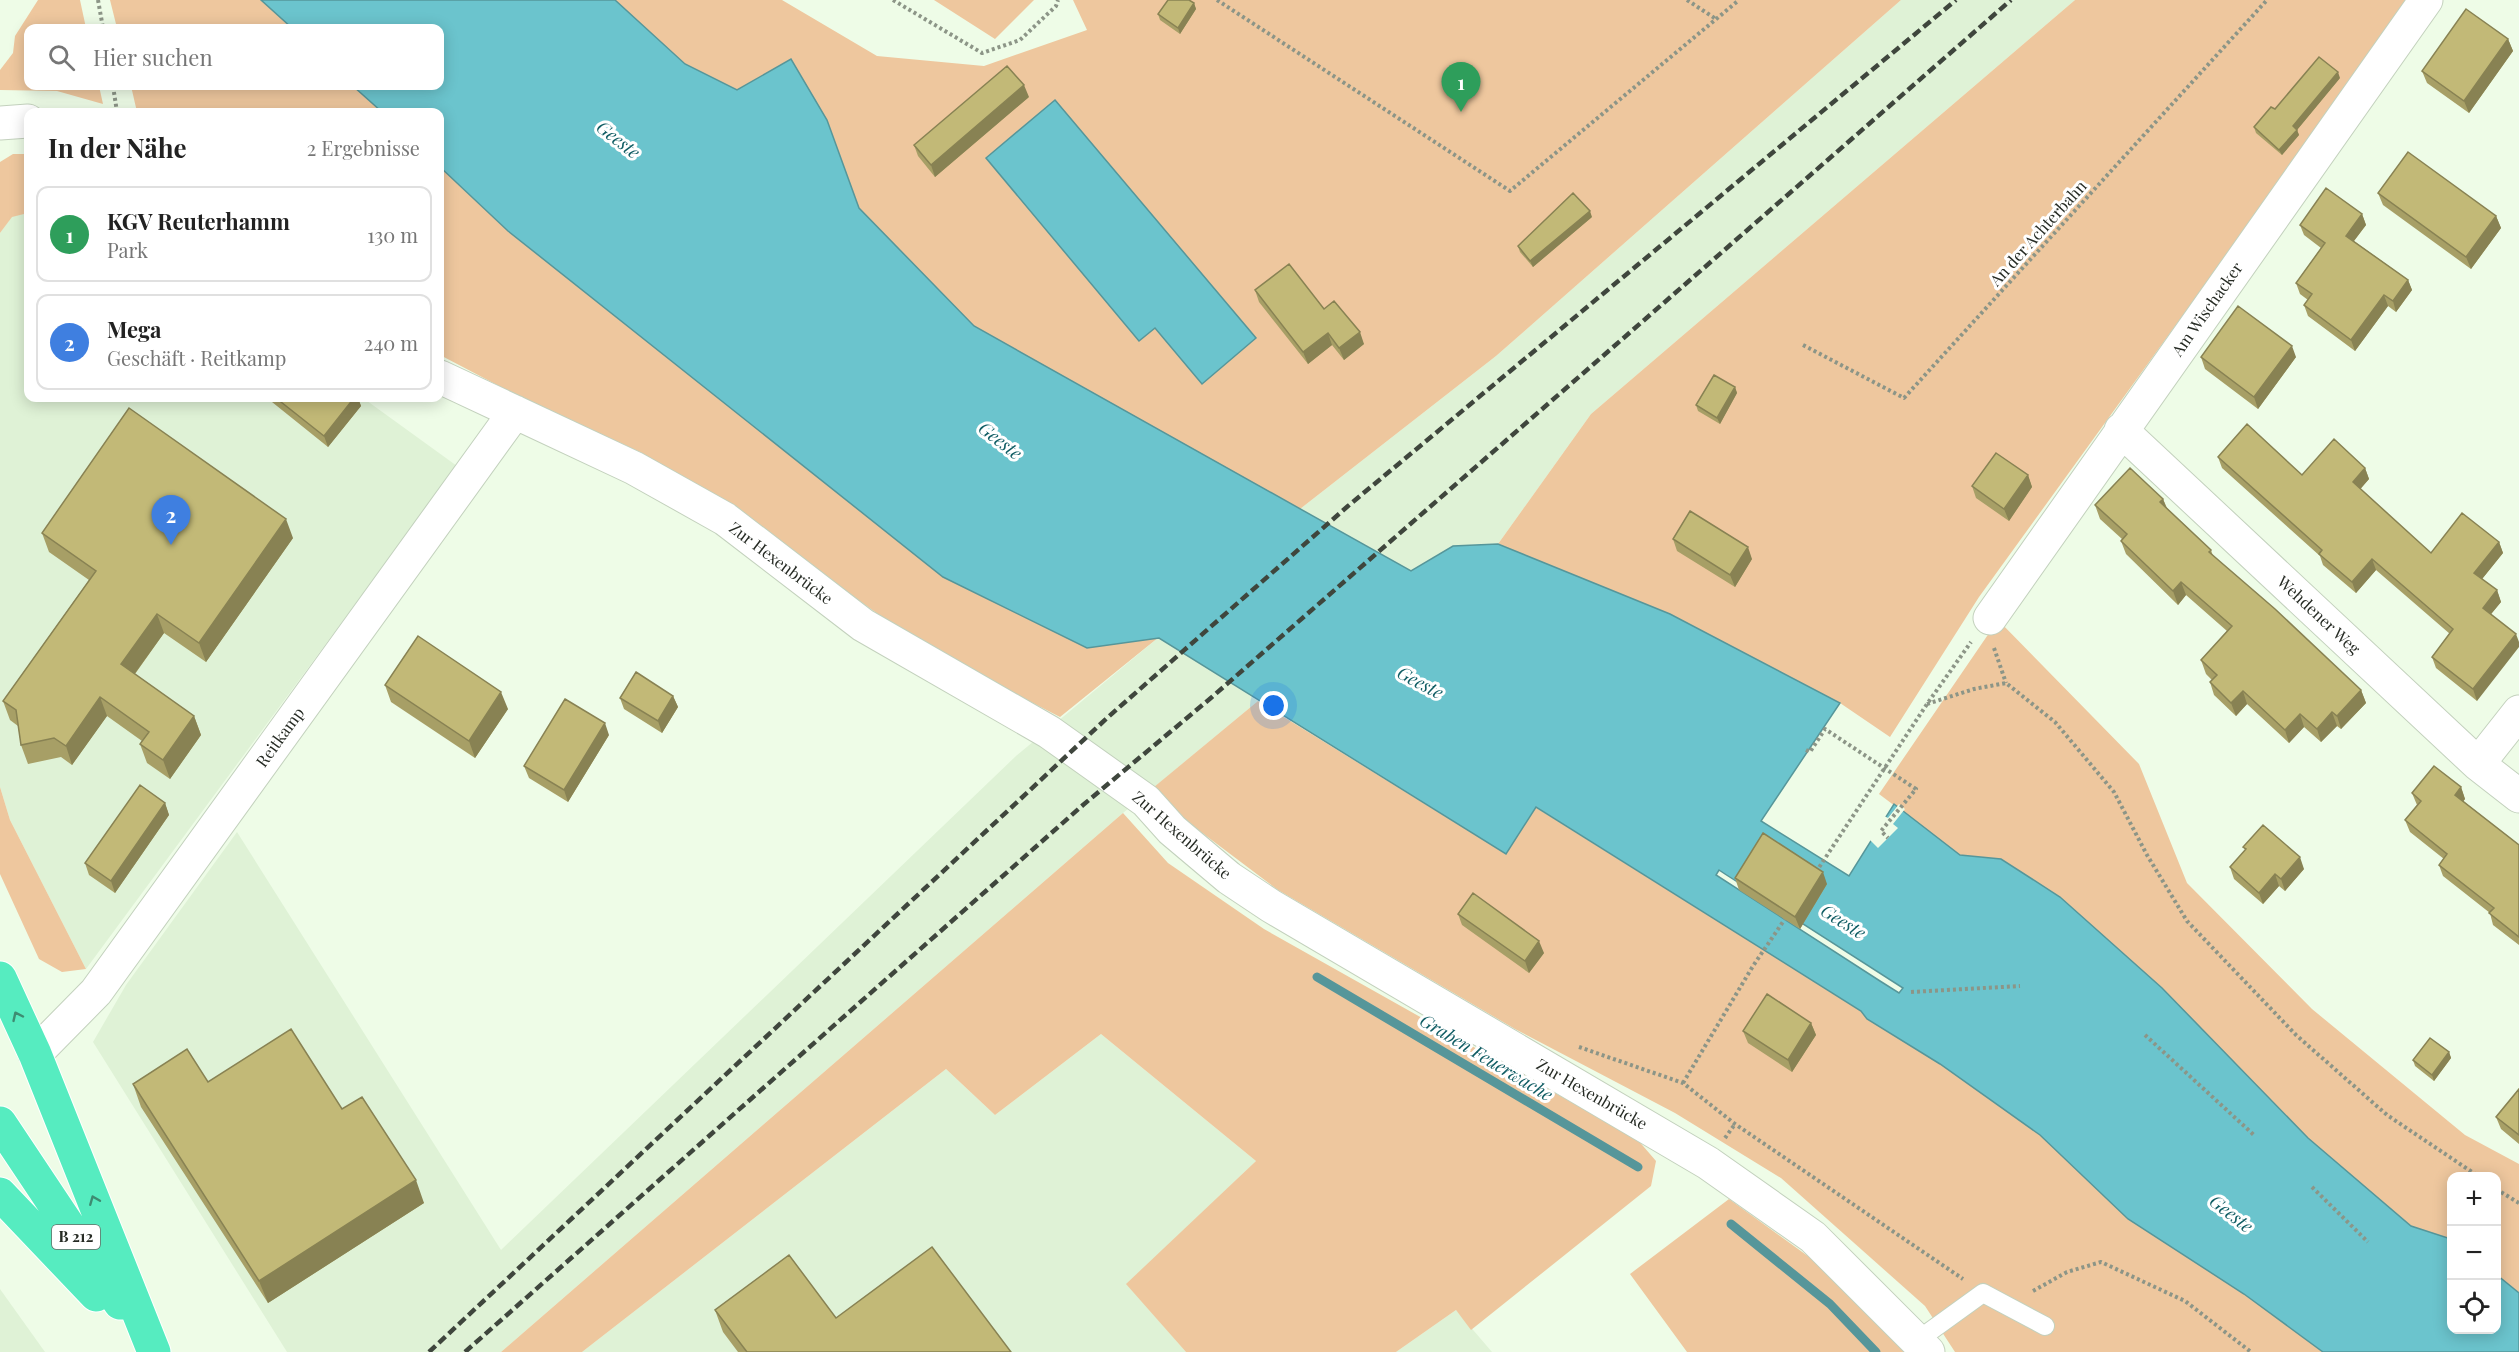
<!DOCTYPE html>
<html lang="de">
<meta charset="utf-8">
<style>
:root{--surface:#fff;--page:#f2f2f2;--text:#222;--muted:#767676;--line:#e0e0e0;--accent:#0b8043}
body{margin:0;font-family:"Playfair Display",serif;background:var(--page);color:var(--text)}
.controls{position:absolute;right:18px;bottom:18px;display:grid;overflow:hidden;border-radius:12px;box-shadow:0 3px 15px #0003}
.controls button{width:54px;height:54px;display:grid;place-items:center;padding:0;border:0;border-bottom:2px solid var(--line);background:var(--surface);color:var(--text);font:30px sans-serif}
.you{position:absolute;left:1274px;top:706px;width:21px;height:21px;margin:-15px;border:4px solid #fff;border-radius:50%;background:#1a73e8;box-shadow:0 0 0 9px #1a73e833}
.badge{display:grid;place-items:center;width:39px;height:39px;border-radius:50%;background:var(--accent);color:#fff;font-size:20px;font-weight:700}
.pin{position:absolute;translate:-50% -50px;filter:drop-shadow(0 2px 3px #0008)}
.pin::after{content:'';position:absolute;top:32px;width:21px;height:18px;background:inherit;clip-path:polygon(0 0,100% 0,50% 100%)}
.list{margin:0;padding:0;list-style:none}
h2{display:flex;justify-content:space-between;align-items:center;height:78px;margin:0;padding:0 24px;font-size:26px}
h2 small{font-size:20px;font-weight:400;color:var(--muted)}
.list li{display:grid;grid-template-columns:39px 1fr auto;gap:18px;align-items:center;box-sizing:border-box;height:96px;margin:0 12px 12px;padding:0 12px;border:2px solid var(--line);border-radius:12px}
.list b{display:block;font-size:22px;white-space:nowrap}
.list p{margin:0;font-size:20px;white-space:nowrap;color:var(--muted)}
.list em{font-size:20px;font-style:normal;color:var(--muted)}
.icon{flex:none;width:33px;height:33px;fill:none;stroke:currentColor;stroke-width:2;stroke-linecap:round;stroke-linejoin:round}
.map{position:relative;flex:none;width:2519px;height:1352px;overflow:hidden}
.search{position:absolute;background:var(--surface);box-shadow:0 3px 15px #0003;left:24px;top:24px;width:420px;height:66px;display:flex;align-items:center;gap:15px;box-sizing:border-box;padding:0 21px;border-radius:12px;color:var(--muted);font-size:22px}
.panel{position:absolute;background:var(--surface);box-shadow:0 3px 15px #0003;left:24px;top:108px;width:420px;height:294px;border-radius:12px}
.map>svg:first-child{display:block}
.built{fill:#dff2d6}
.green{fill:#eec79e}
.water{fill:#6bc4cd;stroke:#56969a;stroke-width:1.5;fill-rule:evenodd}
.pier{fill:#eefce7}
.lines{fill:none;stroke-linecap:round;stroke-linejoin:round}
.stream{stroke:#56969a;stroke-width:9}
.lane-casing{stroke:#c3d1bd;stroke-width:20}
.street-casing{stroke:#c3d1bd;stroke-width:35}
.highway-casing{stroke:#fff;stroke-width:35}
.path{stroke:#8c9587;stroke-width:4;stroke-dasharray:3 3;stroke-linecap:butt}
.lane{stroke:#fff;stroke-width:18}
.street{stroke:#fff;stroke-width:33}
.highway{stroke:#56ecc0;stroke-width:33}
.rail{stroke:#3f463d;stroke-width:4.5;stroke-dasharray:9 4.5;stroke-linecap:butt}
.wall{fill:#a79f66}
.shaded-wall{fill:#888253}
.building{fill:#c2b977;stroke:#888253;stroke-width:1.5}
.oneway{stroke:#3e8c72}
.labels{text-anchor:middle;stroke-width:6;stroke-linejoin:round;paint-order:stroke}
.shield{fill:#fff;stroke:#676b66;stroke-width:1.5}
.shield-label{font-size:15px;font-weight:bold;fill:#262b24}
.street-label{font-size:16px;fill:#262b24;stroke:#fff}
.water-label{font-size:18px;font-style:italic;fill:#105d64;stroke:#fff}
</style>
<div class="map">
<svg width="2519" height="1352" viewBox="0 0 2519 1352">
<rect width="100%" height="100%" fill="#eefce7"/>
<path class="built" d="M1901 0H2075L1591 414 1498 544 1453 546 1411 571 1300 509 1496 356Z
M28 213V398H363L457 466 86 969 10 820 0 787V233L12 216Z
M1159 637 1258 701 1123 813 501 1352H287L93 1042 126 985 237 832 501 1250 1016 756Z
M1101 1034 1256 1161 1127 1284 1186 1352H582L946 1069 995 1115Z
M0 1289 45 1352H0Z
M1456 1310 1492 1352H1396Z"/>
<path class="green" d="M38 0H80L86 28H28V86H99L103 104 57 91 0 90V70L13 53 15 36Z
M110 0H261L292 28H117Z
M615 0H782L877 56 984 66 1087 30 1073 0H1901L1496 356 1300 509 974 326 859 208 827 120 737 90 685 64Z
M934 0H1034L995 39Z
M2075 0H2411L1979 597 1890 737 1840 703 1670 614 1498 544 1591 414Z
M131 86H353L382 112H137Z
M13 154H28V213L12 217 0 233V162Z
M440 167 508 231 1087 648 1159 637 1060 717 924 647 737 513 640 452 518 396 440 355Z
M1998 620 2139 764 2187 883 2312 1009 2465 1135 2519 1164V1293L2497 1275 2496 1176H2452L2451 1239 2411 1226 2308 1138 2162 988 2060 897 2001 859 1960 855 1879 794Z
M1258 701 1506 854 1535 807 1861 1011 1867 1019 1940 1064 2040 1135 2128 1219 2244 1294 2323 1352H1955L1925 1306 1781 1178 1675 1113 1515 1029 1278 890 1148 792Z
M0 787 10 820 86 969 62 972 39 959 0 874Z
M1123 813 1168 863 1264 929 1637 1139 1656 1161 1651 1186 1471 1330 1456 1310 1396 1352H1186L1126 1284 1256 1161 1101 1034 995 1115 946 1069 582 1352H501Z
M1729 1199 1816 1262 1909 1352H1687L1630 1274Z"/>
<path class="water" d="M261 0H615L685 64 737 90 791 59 827 120 859 208 974 326 1411 571 1453 546 1498 544 1670 614 1840 703 1761 821 1849 876 1894 804 1960 855 2001 859 2060 897 2162 988 2308 1138 2411 1226 2451 1239 2452 1330H2496L2497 1275 2519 1293V1352H2323L2244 1294 2128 1219 2040 1135 1940 1064 1867 1019 1861 1011 1536 807 1506 854 1159 638 1087 648 943 577 508 231 440 167V112H382L353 86H440V28H292ZM1719 870 1725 874 1903 988 1899 993 1880 981 1716 875Z
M1055 100 1256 338 1202 384 1155 328 1139 341 986 158Z"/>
<path class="pier" d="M1899 804 1905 809 1893 824 1898 828 1878 848 1869 839 1881 819 1884 816 1888 818Z"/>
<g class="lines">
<path class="stream" d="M1317 977 1638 1167
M1731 1224 1830 1304 1876 1352"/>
<defs>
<path id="lane" d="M1918 1340 1983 1293 2045 1326"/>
<path id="street" d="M0 123 28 121
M440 377 634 468 725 519 863 625 1049 732 1146 801 1172 830 1229 878 1271 906 1708 1163 1813 1237 1928 1352
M2121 430 2478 764 2519 796
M1990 618 2426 0
M2478 764 2519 712
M35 1054 96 992 515 412"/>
<path id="highway" d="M0 978 35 1054 154 1352
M0 1123 120 1303
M0 1194 96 1295"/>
</defs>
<use href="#lane" class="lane-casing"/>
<use href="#street" class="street-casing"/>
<use href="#highway" class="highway-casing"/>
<path class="path" d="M98 0 103 28
M893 0 982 53 1020 40 1056 6 1058 0
M1217 0 1510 191 1739 0
M1687 0 1716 19
M113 86 117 112
M1803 345 1904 398 2267 0
M1994 648 2006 683
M1927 704 1974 689 2006 683 2055 722 2114 792 2147 855 2187 921 2296 1035 2387 1115 2478 1176
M1806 750 1810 752 1825 729 1916 789 1881 831 1888 838
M1816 872 1927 704 1971 642
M1911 992 2020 986
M2145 1035 2255 1136
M1579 1047 1683 1083 1735 1124 1963 1279
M1683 1083 1753 966 1787 916
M1725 1138 1735 1124
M2312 1187 2368 1242
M2496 1189 2519 1203
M2033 1291 2067 1272 2101 1262 2185 1301 2251 1352"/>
<use href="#lane" class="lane"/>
<use href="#street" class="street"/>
<use href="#highway" class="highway"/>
<path class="rail" d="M429 1352 1107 718 1348 506 1956 0
M465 1352 1083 805 1212 697 2011 0"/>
</g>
<path class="wall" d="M1194 3 1196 9 1180 34 1160 20 1158 14Z
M2508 39 2513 51 2469 113 2427 83 2422 71Z
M2340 78 2297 130 2299 135 2282 155 2256 133 2254 127 2275 109Z
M1029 97 935 177 918 156 914 145Z
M2378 193 2496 216 2501 228 2471 269 2383 205Z
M2362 214 2366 225 2354 241 2408 280 2412 290 2396 312 2388 306 2355 351 2308 316 2304 305 2308 300 2300 294 2296 283 2321 248 2304 235 2300 225Z
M1592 217 1533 267 1520 252 1518 246Z
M1255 290 1324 309 1364 344 1344 360 1332 345 1308 364 1259 302Z
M2201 357H2296L2258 409 2205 369Z
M1735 387 1737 393 1720 424 1698 411 1696 405Z
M270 398H358L361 406 328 447 272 402Z
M2218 457 2302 475 2365 468 2369 479 2360 489 2431 553 2499 542 2503 553 2482 579 2497 590 2501 602 2491 614 2477 701 2436 668 2432 657 2450 634 2376 570 2356 593 2323 565 2320 556 2222 468Z
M2028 475 2032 487 2009 521 1976 498 1972 486Z
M2163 499 2167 508 2211 550 2213 556 2361 690 2366 703 2341 729 2337 726 2321 742 2304 727 2289 743 2247 704 2236 716 2214 695 2210 682 2212 680 2206 674 2201 660 2227 631 2186 595 2178 605 2126 554 2121 541 2122 539 2100 519 2095 505Z
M42 533 293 538 206 662 164 633 135 674 194 716 201 735 170 779 147 763 140 744 142 741 107 716 72 765 61 757 28 764 21 745 18 726 10 720 3 701 89 580 49 552Z
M1673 539 1752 559 1735 587 1677 551Z
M385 685 508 709 475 758 391 702Z
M673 696 678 707 662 733 624 709 620 698Z
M609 735 568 802 529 778 524 766Z
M2461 787 2465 799 2463 801 2519 845V945L2493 925 2490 913 2443 876 2439 865 2444 859 2410 832 2405 820 2417 805 2412 793Z
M165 803 169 815 115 893 89 875 85 863Z
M2243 847 2304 869 2285 891 2279 886 2263 904 2234 879 2230 867 2245 850Z
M1735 878 1827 884 1800 929 1739 890Z
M1458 914 1544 953 1529 973 1462 925Z
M1811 1023 1816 1035 1792 1072 1748 1043 1743 1031Z
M2449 1052 2451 1058 2434 1081 2415 1066 2413 1060Z
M208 1082 342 1109 424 1203 268 1303 141 1107 133 1084Z
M2519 1089V1144L2501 1129 2496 1117Z
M715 1310 836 1318 1011 1352H738L723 1332Z"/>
<path class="shaded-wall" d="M1194 3 1196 9 1180 34 1178 28Z
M2508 39 2513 51 2469 113 2464 101Z
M2338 72 2340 78 2297 130 2299 135 2282 155 2279 150 2293 126Z
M1024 85 1029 97 935 177 931 165Z
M1590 211 1592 217 1533 267 1530 261Z
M2362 214 2366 225 2350 246 2346 236Z
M2496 216 2501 228 2471 269 2466 257Z
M2408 280 2412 290 2396 312 2393 301Z
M2384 295 2388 306 2355 351 2351 340Z
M1360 332 1364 344 1344 360 1339 348Z
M1328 333 1332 345 1308 364 1303 352Z
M2292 346 2296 357 2258 409 2254 397Z
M1735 387 1737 393 1720 424 1717 418Z
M354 398H358L361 406 328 447 324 436Z
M2365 468 2369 479 2357 493 2353 482Z
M2028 475 2032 487 2009 521 2004 509Z
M2163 499 2168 512 2160 502Z
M286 519 293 538 206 662 199 643Z
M2499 542 2503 553 2478 584 2474 573Z
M1748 547 1752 559 1735 587 1730 575Z
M2372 559 2376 570 2356 593 2352 582Z
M2181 582 2186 595 2178 605 2173 591Z
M2497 590 2501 602 2487 619 2483 608Z
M157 614 164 633 128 683 121 664Z
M2516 634 2519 642V647L2477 701 2473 689Z
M2361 690 2366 703 2341 729 2337 716Z
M2243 691 2247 704 2236 716 2231 703Z
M501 692 508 709 475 758 469 741Z
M673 696 678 707 662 733 658 721Z
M100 697 107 716 72 765 66 746Z
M2332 712 2337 726 2321 742 2317 729Z
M2300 714 2304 727 2289 743 2285 730Z
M194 716 201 735 170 779 163 760Z
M605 723 609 735 568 802 564 790Z
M2461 787 2465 799 2459 807 2455 795Z
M165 803 169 815 115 893 111 881Z
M2300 857 2304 869 2285 891 2281 879Z
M1823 872 1827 884 1800 929 1795 917Z
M2275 874 2279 886 2263 904 2259 893Z
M1539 941 1544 953 1529 973 1525 961Z
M1811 1023 1816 1035 1792 1072 1788 1060Z
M2449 1052 2451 1058 2434 1081 2432 1075Z
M416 1180 424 1203 268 1303 259 1281Z"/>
<path class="building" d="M1168 0H1189L1194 3 1178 28 1158 14Z
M2466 9 2508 39 2464 101 2422 71Z
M2319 57 2338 72 2293 126 2297 130 2279 150 2254 127 2271 107 2275 109Z
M1007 66 1024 85 931 165 914 145Z
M2408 152 2496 216 2466 257 2378 193Z
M2326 188 2362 214 2346 236 2408 280 2393 301 2384 295 2351 340 2304 305 2312 294 2296 283 2325 243 2300 225Z
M1573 193 1590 211 1530 261 1518 246Z
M1289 264 1324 309 1334 301 1360 332 1339 348 1328 333 1303 352 1255 290Z
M2238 306 2292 346 2254 397 2201 357Z
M1714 375 1735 387 1717 418 1696 405Z
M276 398H354L324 436Z
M129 408 286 519 199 643 157 614 121 664 194 716 163 760 140 744 149 732 100 697 66 746 54 738 21 745 16 710 3 701 96 571 42 533Z
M2247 424 2302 475 2334 439 2365 468 2353 482 2431 553 2462 513 2499 542 2474 573 2497 590 2483 608 2516 634 2473 689 2432 657 2453 629 2372 559 2352 582 2319 554 2322 550 2218 457Z
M1996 453 2028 475 2004 509 1972 486Z
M2130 468 2163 499 2160 502 2211 550 2209 552 2275 609 2361 690 2337 716 2332 712 2317 729 2300 714 2285 730 2243 691 2231 703 2210 682 2217 675 2201 660 2232 626 2181 582 2173 591 2121 541 2127 534 2095 505Z
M1690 511 1748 547 1730 575 1673 539Z
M418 636 501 692 469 741 385 685Z
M636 672 673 696 658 721 620 698Z
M565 699 605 723 564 790 524 766Z
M2434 766 2461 787 2455 795 2519 845V937L2489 913 2494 908 2439 865 2447 854 2405 820 2421 801 2412 793Z
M140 785 165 803 111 881 85 863Z
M2263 825 2300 857 2281 879 2275 874 2259 893 2230 867 2246 849 2243 847Z
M1763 833 1823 872 1795 917 1735 878Z
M1473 893 1539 941 1525 961 1458 914Z
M1767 994 1811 1023 1788 1060 1743 1031Z
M291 1029 342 1109 362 1097 416 1180 259 1281 133 1084 187 1049 208 1082Z
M2430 1038 2449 1052 2432 1075 2413 1060Z
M2519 1089V1135L2496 1117Z
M932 1247 1011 1352H747L715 1310 789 1255 836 1318Z"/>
<defs><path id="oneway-chevron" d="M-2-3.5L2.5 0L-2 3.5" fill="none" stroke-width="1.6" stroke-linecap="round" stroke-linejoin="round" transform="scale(1.5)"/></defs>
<g class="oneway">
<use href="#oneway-chevron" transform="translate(17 1016) rotate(-115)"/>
<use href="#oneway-chevron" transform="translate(94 1200) rotate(-112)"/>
</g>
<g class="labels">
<rect class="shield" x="52" y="1225" width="48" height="24" rx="4.5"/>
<g class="shield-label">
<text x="76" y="1242">B 212</text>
</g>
<g class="street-label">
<text transform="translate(2038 233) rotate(-48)" y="6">An der Achterbahn</text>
<text transform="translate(2207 309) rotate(-55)" y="6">Am Wischacker</text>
<text transform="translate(781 563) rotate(37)" y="6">Zur Hexenbrücke</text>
<text transform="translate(2319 615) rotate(43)" y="6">Wehdener Weg</text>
<text transform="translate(280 737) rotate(-54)" y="6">Reitkamp</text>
<text transform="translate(1182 835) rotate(41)" y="6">Zur Hexenbrücke</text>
<text transform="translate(1592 1094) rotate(30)" y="6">Zur Hexenbrücke</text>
</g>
<g class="water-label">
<text transform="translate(618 140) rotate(38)" y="6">Geeste</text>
<text transform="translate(1000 441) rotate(38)" y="6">Geeste</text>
<text transform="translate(1420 683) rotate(28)" y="6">Geeste</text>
<text transform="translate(1843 922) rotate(32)" y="6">Geeste</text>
<text transform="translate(1486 1058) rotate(31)" y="6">Graben Feuerwache</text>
<text transform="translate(2231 1214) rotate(38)" y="6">Geeste</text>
</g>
</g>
</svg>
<div class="controls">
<button>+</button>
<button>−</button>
<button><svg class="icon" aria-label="locate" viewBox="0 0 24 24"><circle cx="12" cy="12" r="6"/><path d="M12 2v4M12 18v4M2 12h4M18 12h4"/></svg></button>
</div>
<div class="you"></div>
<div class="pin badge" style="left:1461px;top:112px;background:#2e9e5b">1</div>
<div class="pin badge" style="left:171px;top:545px;background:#3f7fe0">2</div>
<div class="search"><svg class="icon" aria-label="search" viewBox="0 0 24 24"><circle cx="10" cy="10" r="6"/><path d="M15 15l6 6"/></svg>Hier suchen</div>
<section class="panel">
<h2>In der Nähe<small>2 Ergebnisse</small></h2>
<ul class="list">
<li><span class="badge" style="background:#2e9e5b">1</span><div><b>KGV Reuterhamm</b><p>Park</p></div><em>130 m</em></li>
<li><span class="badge" style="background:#3f7fe0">2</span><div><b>Mega</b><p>Geschäft · Reitkamp</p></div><em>240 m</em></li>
</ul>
</section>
</div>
